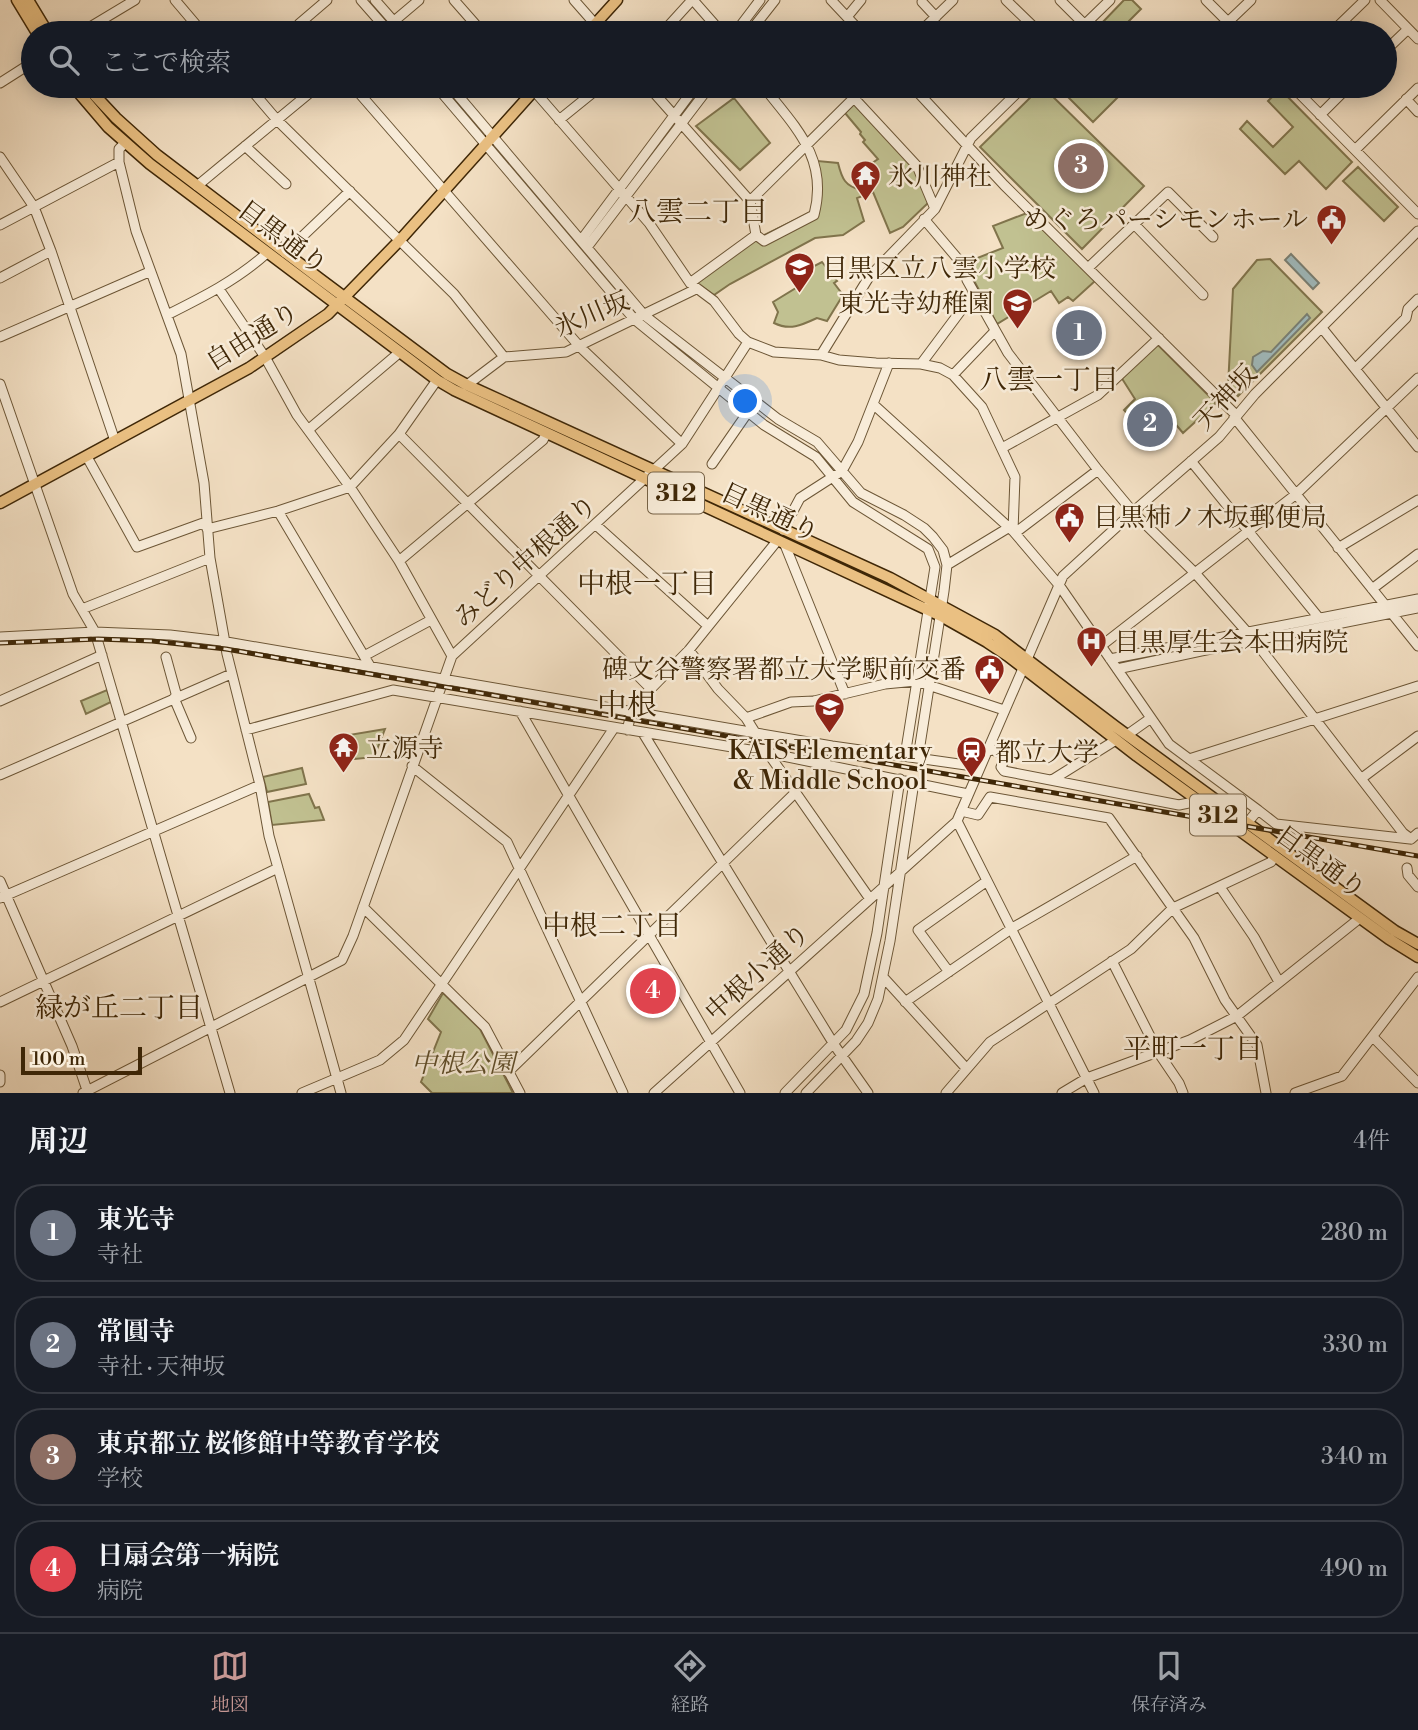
<!DOCTYPE html>
<html lang="ja">
<meta charset="utf-8">
<style>
:root{--surface:#171b24;--page:#20242c;--text:#f1f3f6;--muted:#9ea1a6;--line:#363941;--accent:#c59692}
body{margin:0;font-family:"Libre Bodoni","Noto Serif JP",serif;background:var(--page);color:var(--text)}
.scale{position:absolute;left:21px;bottom:18px;width:121px;box-sizing:border-box;padding-left:7px;border:4px solid #3f2707;border-top:0;font-size:19px;line-height:24px;white-space:nowrap;color:#3f2707;-webkit-text-stroke:5px #f8ecd9;paint-order:stroke}
.you{position:absolute;left:746px;top:402px;width:24px;height:24px;margin:-18px;border:5px solid #fff;border-radius:50%;background:#1a73e8;box-shadow:0 0 0 10px #1a73e833}
.badge{display:grid;place-items:center;width:46px;height:46px;border-radius:50%;background:var(--accent);color:#fff;font-size:23px;font-weight:700}
.pin{position:absolute;translate:-50% -50%;border:4px solid #fff;box-shadow:0 2px 7px #0006}
.list{margin:0;padding:0;list-style:none}
h2{display:flex;justify-content:space-between;align-items:center;height:91px;margin:0;padding:0 28px;font-size:30px}
h2 small{font-size:23px;font-weight:400;color:var(--muted)}
.list li{display:grid;grid-template-columns:46px 1fr auto;gap:21px;align-items:center;box-sizing:border-box;height:98px;margin:0 14px 14px;padding:0 14px;border:2px solid var(--line);border-radius:28px}
.list b{display:block;font-size:26px;white-space:nowrap}
.list p{margin:0;font-size:23px;white-space:nowrap;color:var(--muted)}
.list em{font-size:23px;font-style:normal;color:var(--muted)}
.icon{flex:none;width:38px;height:38px;fill:none;stroke:currentColor;stroke-width:2;stroke-linecap:round;stroke-linejoin:round}
.map{position:relative;flex:none;width:1418px;height:1093px;overflow:hidden}
.search{position:absolute;background:var(--surface);box-shadow:0 4px 18px #0003;left:21px;right:21px;top:21px;height:77px;display:flex;align-items:center;gap:18px;box-sizing:border-box;padding:0 24px;border-radius:38px;color:var(--muted);font-size:26px}
.sheet{height:539px;background:var(--surface)}
nav{display:flex;justify-content:space-around;align-items:center;box-sizing:border-box;height:98px;border-top:2px solid var(--line);background:var(--surface);font-size:19px;color:var(--muted)}
nav a{display:grid;justify-items:center;gap:4px}
nav .on{color:var(--accent)}
.map>svg:first-child{display:block}
.green{fill:#c1c191;stroke:#80744c;stroke-width:2}
.water{fill:#a0bbbe;stroke:#798075;stroke-width:2}
.lines{fill:none;stroke-linecap:round;stroke-linejoin:round}
.minor-casing{stroke:#6c5636;stroke-width:11}
.major-casing{stroke:#3f2707;stroke-width:13}
.minor{stroke:#f8ecd9;stroke-width:9}
.major{stroke:#eac082;stroke-width:10}
.rail-casing{stroke:#3f2707;stroke-width:5}
.rail{stroke:#f8ecd9;stroke-width:2.5;stroke-dasharray:8;stroke-linecap:butt}
.labels{text-anchor:middle;stroke-width:5;stroke-linejoin:round;paint-order:stroke}
.shield{fill:#f8ecd9;stroke:#766246;stroke-width:2}
.shield-label{font-size:24px;font-weight:bold;fill:#3f2707}
.poi-label{font-size:26px;fill:#3f2707;stroke:#f8ecd9;text-anchor:start}
.street-label{font-size:26px;fill:#3f2707;stroke:#f8ecd9}
.park-label{font-size:26px;font-style:italic;fill:#604e2a;stroke:#f8ecd9}
.neighbourhood-label{font-size:28px;fill:#3f2707;stroke:#f8ecd9}
.quarter-label{font-size:30px;fill:#3f2707;stroke:#f8ecd9}
</style>
<div class="map">
<svg width="1418" height="1093" viewBox="0 0 1418 1093">
<rect width="100%" height="100%" fill="#f4e1c5"/>
<filter id="stains"><feTurbulence type="fractalNoise" baseFrequency=".00286" numOctaves="4"/><feColorMatrix values="0 0 0 0 .2 0 0 0 0 .09 0 0 0 0 .02 0 0 0 .5 -.17"/></filter>
<radialGradient id="worn" r=".72"><stop offset=".6" stop-color="#630" stop-opacity="0"/><stop offset="1" stop-color="#630" stop-opacity=".3"/></radialGradient>
<path class="green" d="M1124 0H1132L1141 9 1117 33H1106L1099 26Z
M1042 86 1144 186 1082 249 980 147Z
M1071 86H1116L1123 92 1093 122 1064 93Z
M1280 89 1352 162 1326 189 1299 161 1285 174 1240 129 1247 121 1273 147 1293 127 1268 101Z
M734 98 770 143 740 170 696 126Z
M855 103 914 165 928 203 903 227 890 233 873 192 857 198 864 221 843 235 815 238 730 284 714 295 695 282 756 239 820 208 818 161 838 163C842 179 845 186 861 190L871 181 865 168 878 159 863 142 865 140 860 134 861 132 845 113Z
M1358 167 1398 207 1384 221 1343 181Z
M1027 213 1095 281 1073 301 1068 297 1059 303 1051 291 997 324 971 275 967 262 1003 248 993 226Z
M1270 259 1322 312 1238 396 1228 387 1233 289 1257 260Z
M822 262 837 281 834 283 843 295 827 321 817 318C802 325 790 331 774 323L778 312 773 302 799 286 795 276Z
M1157 344 1216 403 1183 433 1156 401 1133 420 1124 410 1135 399 1121 377Z
M107 690 111 702 86 714 81 701Z
M385 729 374 757 355 759 354 752 345 753 343 736Z
M302 768 306 784 267 792 263 777Z
M309 794 315 808 319 807 324 820 272 825 268 802Z
M443 993 480 1029 513 1093H432L421 1082 441 1032 428 1019Z"/>
<path class="water" d="M1291 254 1319 283 1313 289 1285 260Z
M1307 314 1310 318 1257 372 1252 365 1253 357 1263 351 1271 352Z"/>
<g class="lines">
<defs>
<path id="minor" d="M175 0 203 33
M361 0 390 33
M375 0 404 33
M454 0 483 33
M574 0 603 33
M693 0 722 33
M831 0 862 33
M1006 0 1040 33
M1060 0 1085 25
M1206 0 1239 33
M1380 0 1418 39
M922 2 936 17
M847 17 861 0
M1228 22 1251 0
M80 33 135 0
M308 33 299 24 327 0
M380 33 419 0
M662 33 692 0
M735 33 760 0
M749 33 775 0
M919 33 953 0
M1076 33 1110 0
M1331 33 1365 0
M1385 51 1408 29
M0 83 33 62
M248 86 277 120 454 294 504 357
M353 86 580 347 682 444
M436 86 634 319 764 425 816 457 853 502 928 549 935 567 905 756
M450 86 644 315 778 419 817 442 861 493 904 515 924 528 933 537 943 550 947 565 944 591 918 758
M530 86 649 223 690 283 714 301 739 334 748 342 774 352 821 355 839 360 876 363 921 364 940 368 953 375 982 407 1015 477 1013 531 1059 585 1169 744 1258 810
M648 86 750 201 756 235 690 283
M912 86 1004 185 1236 415
M1292 86 1418 214
M854 98 917 166 935 209
M1406 99 1418 112
M1320 115 1349 86
M559 120 601 86
M125 143 119 149V162L136 231 181 354 204 483 210 558 227 654 260 785 269 836 341 1093
M245 146 286 184
M1355 150 1418 88
M0 157 34 207 51 251 115 441
M197 186 318 86
M750 201 866 86
M924 219 963 265 967 280 1008 353 1098 470 1133 512 1195 573 1254 640 1403 833 1411 839 1418 833
M1134 224 1203 295
M0 225 119 162
M756 235 764 241 814 215C829 158 795 127 763 86
M582 239 696 86
M588 246 710 86
M285 253 350 191
M1088 268 1168 192 1213 237
M0 278 51 251
M219 289 265 357 297 415 350 487 399 561 452 656
M167 315C203 297 237 280 267 253
M1322 328 1418 447
M0 337 149 272
M821 355 869 277 935 209 971 138 1024 86
M921 364 974 293
M1355 369 1406 318 1408 309 1418 299
M953 375 995 331
M0 384 73 594 95 632 230 1093
M467 385 504 357 566 352 696 289
M873 404 1015 533 1098 470
M1234 417 1418 646
M308 430 400 352
M399 434 651 689
M1002 448 1098 395 1159 338
M87 457 137 547 206 522
M1191 461 1319 618
M712 464 748 412
M278 511 370 666
M596 525 708 626
M207 529 278 511 350 487 399 434 437 380
M783 530 800 498 842 471 858 442 889 363
M785 545 845 694
M1338 548 1418 500
M399 561 543 440 546 434
M947 565 1008 528
M1372 589 1418 554
M82 609 210 558
M0 637 95 632 170 635 221 641 832 746 980 767
M1101 646 1295 495 1418 378
M689 650 718 689 746 718 768 753 870 899
M364 656 431 620
M166 657 177 697
M1110 659 1418 599
M1117 669 1201 651 1418 608
M174 698 191 738
M0 701 102 655
M520 711 740 1093
M746 718 791 702 814 701 885 684 916 681 1004 710
M246 730 393 690 768 753 968 794
M627 730 633 707 689 650 777 541
M643 733 835 1046 868 1093
M1127 735 1151 718
M987 751 993 750 1006 756 1001 767 1004 771 1179 805 1198 801
M1189 759 1418 686
M412 766 507 842 623 1093
M0 775 231 674
M1362 778 1418 736
M1052 780 1116 740
M961 811 978 815 990 797 1109 818 1194 938 1225 1000 1257 1045 1266 1093
M957 821 1094 1093
M1248 822 1258 810 1276 824 1410 839
M1407 868 1408 875 1418 887
M0 881 72 1046 88 1093
M1220 887 1254 937 1279 982
M0 898 260 785
M363 907 485 1027 520 1093
M1112 961 1158 1052 1179 1083 1183 1093
M949 972 918 930 987 881
M883 977 966 1068
M0 1002 278 868
M905 1002 1014 927 1137 856
M1373 1037 1418 1083
M508 1072 796 792
M0 1075V1082
M83 1093 342 960 353 936 452 656 682 444 748 342
M302 1093 380 1060 404 1040 614 728
M654 1093 957 821 1063 576 1133 512 1219 437 1255 394 1418 231
M785 1093 846 1030 864 994 877 933 900 779
M806 1093 856 1041 868 1023 878 999 890 941 914 782
M946 1093 990 1042 1131 949 1173 908 1271 862 1275 856
M1062 1093 1087 1078 1190 1040 1237 1016 1360 918
M1295 1093 1342 1076 1418 977"/>
<path id="major" d="M17 0 37 33
M28 0 48 33
M587 33 617 0
M73 86 108 127 150 164 437 380 454 390 941 616 987 642 1008 656 1137 756 1389 939 1418 957
M86 86 116 118 157 155 320 279 447 374 467 385 890 578 995 635 1116 727 1395 931 1418 944
M0 503 249 368 328 314 400 240 538 86"/>
</defs>
<use href="#minor" class="minor-casing"/>
<use href="#major" class="major-casing"/>
<use href="#minor" class="minor"/>
<use href="#major" class="major"/>
<defs>
<path id="rail" d="M0 643 98 639 152 641 226 649 1418 856"/>
</defs>
<use href="#rail" class="rail-casing"/>
<use href="#rail" class="rail"/>
</g>
<defs>
<symbol id="temple-pin" viewBox="-11 -11 22 30"><path d="M0 17L-7.5 6A9.5 9.5 0 1 1 7.5 6Z" fill="#8f2418" stroke="#f8ecd9"/><path d="M0-6L5-2H3V0L6.5 2.5H4V6H1.5V3h-3V6H-4V2.5H-6.5L-3 0V-2H-5Z" fill="#fff"/></symbol>
<symbol id="civic-pin" viewBox="-11 -11 22 30"><path d="M0 17L-7.5 6A9.5 9.5 0 1 1 7.5 6Z" fill="#8f2418" stroke="#f8ecd9"/><path d="M-.6-6.5H3V-4.5H.6V-3L4-1V1h2V6H-6V1h2V-1L-.6-3ZM-1.2 2.5V6h2.4V2.5Z" fill="#fff"/></symbol>
<symbol id="school-pin" viewBox="-11 -11 22 30"><path d="M0 17L-7.5 6A9.5 9.5 0 1 1 7.5 6Z" fill="#8f2418" stroke="#f8ecd9"/><path d="M0-5L7-2L0 1L-7-2ZM-4 1L0 2.5L4 1V4Q0 6-4 4Z" fill="#fff"/></symbol>
<symbol id="hospital-pin" viewBox="-11 -11 22 30"><path d="M0 17L-7.5 6A9.5 9.5 0 1 1 7.5 6Z" fill="#8f2418" stroke="#f8ecd9"/><path d="M-5-5h3v3.5h4V-5h3V5h-3V1.5h-4V5h-3Z" fill="#fff"/></symbol>
<symbol id="station-pin" viewBox="-11 -11 22 30"><path d="M0 17L-7.5 6A9.5 9.5 0 1 1 7.5 6Z" fill="#8f2418" stroke="#f8ecd9"/><path d="M-3-6H3Q5-6 5-4V2Q5 4 3 4L4.5 6H3L1.5 4h-3L-3 6H-4.5L-3 4Q-5 4-5 2V-4Q-5-6-3-6ZM-3.5-4v3h7v-3ZM-3.5 1v1.5H-2V1ZM2 1v1.5H3.5V1Z" fill="#fff"/></symbol>
</defs>
<g fill-rule="evenodd">
<use href="#temple-pin" x="848" y="158" width="35" height="47"/>
<use href="#civic-pin" x="1314" y="202" width="35" height="47"/>
<use href="#school-pin" x="782" y="250" width="35" height="47"/>
<use href="#school-pin" x="1000" y="286" width="35" height="47"/>
<use href="#civic-pin" x="1052" y="500" width="35" height="47"/>
<use href="#hospital-pin" x="1074" y="624" width="35" height="47"/>
<use href="#civic-pin" x="972" y="652" width="35" height="47"/>
<use href="#school-pin" x="812" y="690" width="35" height="47"/>
<use href="#temple-pin" x="326" y="730" width="35" height="47"/>
<use href="#station-pin" x="954" y="734" width="35" height="47"/>
</g>
<g class="labels">
<g class="shield">
<rect x="648" y="472.5" width="56" height="41" rx="5"/>
<rect x="1190" y="794.5" width="56" height="41" rx="5"/>
</g>
<g class="shield-label">
<text x="676" y="501">312</text>
<text x="1218" y="823">312</text>
</g>
<g class="poi-label">
<text x="888" y="185">氷川神社</text>
<text x="1308" y="228" text-anchor="end">めぐろパーシモンホール</text>
<text x="822" y="277">目黒区立八雲小学校</text>
<text x="994" y="312" text-anchor="end">東光寺幼稚園</text>
<text x="1093" y="526">目黒柿ノ木坂郵便局</text>
<text x="1114" y="651">目黒厚生会本田病院</text>
<text x="966" y="678" text-anchor="end">碑文谷警察署都立大学駅前交番</text>
<text x="366" y="757">立源寺</text>
<text x="830" y="759" text-anchor="middle">KAIS Elementary<tspan x="830" dy="30">&amp; Middle School</tspan></text>
<text x="995" y="761">都立大学</text>
</g>
<g class="street-label">
<text transform="translate(283 237) rotate(37)" y="9">目黒通り</text>
<text transform="translate(592 314) rotate(-23)" y="9">氷川坂</text>
<text transform="translate(252 336) rotate(-32)" y="9">自由通り</text>
<text transform="translate(1225 397) rotate(-47)" y="9">天神坂</text>
<text transform="translate(770 512) rotate(25)" y="9">目黒通り</text>
<text transform="translate(525 561) rotate(-42)" y="9">みどり中根通り</text>
<text transform="translate(1321 862) rotate(36)" y="9">目黒通り</text>
<text transform="translate(757 972) rotate(-42)" y="9">中根小通り</text>
</g>
<g class="park-label">
<text x="463" y="1072">中根公園</text>
</g>
<g class="neighbourhood-label">
<text x="698" y="221">八雲二丁目</text>
<text x="1049" y="389">八雲一丁目</text>
<text x="647" y="593">中根一丁目</text>
<text x="612" y="935">中根二丁目</text>
<text x="119" y="1017">緑が丘二丁目</text>
<text x="1193" y="1058">平町一丁目</text>
</g>
<g class="quarter-label">
<text x="627" y="715">中根</text>
</g>
</g>
<rect width="100%" height="100%" filter="url(#stains)"/>
<rect width="100%" height="100%" fill="url(#worn)"/>
</svg>
<div class="scale">100 m</div>
<div class="you"></div>
<div class="pin badge" style="left:1079px;top:333px;background:#6b7280">1</div>
<div class="pin badge" style="left:1150px;top:424px;background:#6b7280">2</div>
<div class="pin badge" style="left:1081px;top:166px;background:#8d6e63">3</div>
<div class="pin badge" style="left:653px;top:991px;background:#e0444e">4</div>
<div class="search"><svg class="icon" aria-label="search" viewBox="0 0 24 24"><circle cx="10" cy="10" r="6"/><path d="M15 15l6 6"/></svg>ここで検索</div>
</div>
<section class="sheet">
<h2>周辺<small>4件</small></h2>
<ul class="list">
<li><span class="badge" style="background:#6b7280">1</span><div><b>東光寺</b><p>寺社</p></div><em>280 m</em></li>
<li><span class="badge" style="background:#6b7280">2</span><div><b>常圓寺</b><p>寺社 · 天神坂</p></div><em>330 m</em></li>
<li><span class="badge" style="background:#8d6e63">3</span><div><b>東京都立 桜修館中等教育学校</b><p>学校</p></div><em>340 m</em></li>
<li><span class="badge" style="background:#e0444e">4</span><div><b>日扇会第一病院</b><p>病院</p></div><em>490 m</em></li>
</ul>
</section>
<nav>
<a class="on"><svg class="icon" aria-label="map" viewBox="0 0 24 24"><path d="M3 6l6-2 6 2 6-2v14l-6 2-6-2-6 2zM9 4v14M15 6v14"/></svg>地図</a>
<a><svg class="icon" aria-label="directions" viewBox="0 0 24 24"><path d="M12 3l9 9-9 9-9-9zM9 14v-3h6M13 9l2 2-2 2"/></svg>経路</a>
<a><svg class="icon" aria-label="saved" viewBox="0 0 24 24"><path d="M7 4h10v16l-5-4-5 4z"/></svg>保存済み</a>
</nav>
